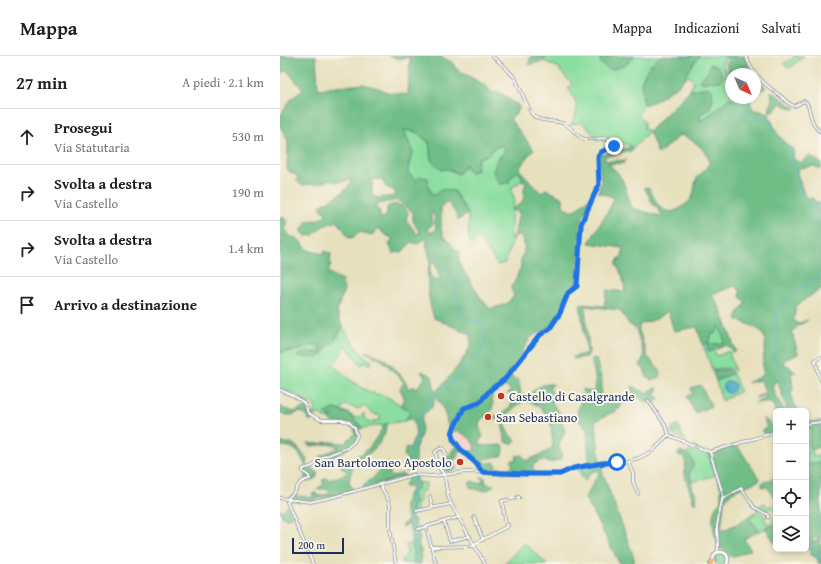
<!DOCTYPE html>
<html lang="it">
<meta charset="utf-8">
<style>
:root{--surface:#fff;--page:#f6f6f6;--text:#202124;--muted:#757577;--line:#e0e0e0}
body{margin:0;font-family:"Gentium Book Plus",serif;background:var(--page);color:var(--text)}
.controls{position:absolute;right:12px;bottom:12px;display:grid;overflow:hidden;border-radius:6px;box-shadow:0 2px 6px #0003}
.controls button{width:36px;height:36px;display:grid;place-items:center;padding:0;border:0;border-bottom:1px solid var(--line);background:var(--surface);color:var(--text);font:20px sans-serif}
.compass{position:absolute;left:445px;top:12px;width:36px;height:36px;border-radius:50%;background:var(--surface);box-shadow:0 2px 6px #0003;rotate:136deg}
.scale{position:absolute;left:12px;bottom:10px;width:52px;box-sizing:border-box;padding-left:4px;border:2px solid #1b2f5e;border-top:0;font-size:11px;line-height:14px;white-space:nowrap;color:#1b2f5e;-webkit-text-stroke:3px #fbf7ec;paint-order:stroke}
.stop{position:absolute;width:12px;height:12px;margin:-9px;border:3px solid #1a73e8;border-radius:50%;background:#fff}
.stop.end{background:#1a73e8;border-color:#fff;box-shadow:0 1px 4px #0008}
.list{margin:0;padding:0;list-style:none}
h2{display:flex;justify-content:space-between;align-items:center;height:52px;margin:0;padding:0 16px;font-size:17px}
h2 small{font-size:13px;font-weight:400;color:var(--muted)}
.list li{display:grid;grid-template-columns:26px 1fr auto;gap:12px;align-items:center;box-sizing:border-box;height:56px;padding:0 16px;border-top:1px solid var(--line)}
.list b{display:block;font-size:15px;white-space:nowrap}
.list p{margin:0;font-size:13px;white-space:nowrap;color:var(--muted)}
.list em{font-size:13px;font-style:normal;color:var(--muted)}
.icon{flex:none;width:22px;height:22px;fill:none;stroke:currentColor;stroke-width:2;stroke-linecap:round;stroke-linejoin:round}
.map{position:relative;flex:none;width:541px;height:508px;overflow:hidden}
header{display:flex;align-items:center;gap:24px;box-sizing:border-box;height:56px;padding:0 20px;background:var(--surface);border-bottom:1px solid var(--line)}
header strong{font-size:19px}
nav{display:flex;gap:22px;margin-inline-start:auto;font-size:14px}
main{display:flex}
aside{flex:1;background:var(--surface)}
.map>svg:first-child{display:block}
.built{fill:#f7d0c9}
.green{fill:#8ade9f;stroke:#52867e;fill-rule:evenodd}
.forest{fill:#6fbd86;stroke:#457672;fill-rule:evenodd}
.water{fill:#50afcf;stroke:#366f96}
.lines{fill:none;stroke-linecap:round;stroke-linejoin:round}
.stream{stroke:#50afcf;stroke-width:1}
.minor-casing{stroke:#81888e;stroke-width:3.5}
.tertiary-casing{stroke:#81888e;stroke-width:4.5}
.primary-casing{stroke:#81888e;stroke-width:5.5}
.minor{stroke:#fff;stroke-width:2}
.tertiary{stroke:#fff;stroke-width:3}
.primary{stroke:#f7be87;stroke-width:4}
.route{stroke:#1a73e8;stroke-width:5}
.poi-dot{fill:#c8321e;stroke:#fbf7ec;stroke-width:1.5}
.labels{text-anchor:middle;stroke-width:4;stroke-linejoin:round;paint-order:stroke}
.poi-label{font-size:13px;fill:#1b2f5e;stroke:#fbf7ec;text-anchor:start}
</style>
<header>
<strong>Mappa</strong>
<nav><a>Mappa</a><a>Indicazioni</a><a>Salvati</a></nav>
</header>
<main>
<aside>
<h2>27 min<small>A piedi · 2.1 km</small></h2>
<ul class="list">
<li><svg class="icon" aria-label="ahead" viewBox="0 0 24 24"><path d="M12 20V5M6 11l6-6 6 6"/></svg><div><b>Prosegui</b><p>Via Statutaria</p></div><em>530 m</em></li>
<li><svg class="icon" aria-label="right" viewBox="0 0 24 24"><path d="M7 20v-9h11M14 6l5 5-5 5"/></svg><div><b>Svolta a destra</b><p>Via Castello</p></div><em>190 m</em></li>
<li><svg class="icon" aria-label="right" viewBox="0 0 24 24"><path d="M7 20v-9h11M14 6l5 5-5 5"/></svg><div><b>Svolta a destra</b><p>Via Castello</p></div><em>1.4 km</em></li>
<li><svg class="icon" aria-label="arrive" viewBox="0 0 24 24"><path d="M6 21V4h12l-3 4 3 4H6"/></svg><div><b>Arrivo a destinazione</b></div></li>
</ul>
</aside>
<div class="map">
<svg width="541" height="508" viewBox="0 0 541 508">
<rect width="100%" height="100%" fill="#fbf7ec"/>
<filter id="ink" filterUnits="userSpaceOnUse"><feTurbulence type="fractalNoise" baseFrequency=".025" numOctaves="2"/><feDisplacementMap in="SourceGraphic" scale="8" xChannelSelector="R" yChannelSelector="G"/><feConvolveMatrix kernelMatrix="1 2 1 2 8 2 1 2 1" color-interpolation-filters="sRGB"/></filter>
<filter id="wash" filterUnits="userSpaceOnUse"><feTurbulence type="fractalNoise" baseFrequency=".012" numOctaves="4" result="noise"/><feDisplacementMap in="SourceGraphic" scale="16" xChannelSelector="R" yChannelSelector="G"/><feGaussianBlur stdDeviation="0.9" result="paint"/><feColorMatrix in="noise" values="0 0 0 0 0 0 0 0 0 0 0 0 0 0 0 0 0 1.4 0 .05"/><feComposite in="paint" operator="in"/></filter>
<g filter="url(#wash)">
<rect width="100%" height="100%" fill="#e7e0bd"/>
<path class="built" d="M181 376 192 385 195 390V394L187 397 176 382Z"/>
<path class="green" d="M266 0H319L322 8 344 10 355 0H380L367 13 361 27 364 49 358 58 364 66V72L369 75 354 92 350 91V89L317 84 315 80 302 66 290 69C301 54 297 46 288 32L293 29 280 15V12L263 5Z
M420 0H445L446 1 442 8 445 14 449 33 451 35V42H454L448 43 435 55 419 66 420 58 416 33 409 35 414 26 411 23 410 20 403 23 416 4ZM428 16 440 25 421 26 419 24Z
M514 0H524L510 12 505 10 504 7 513 3Z
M124 74 136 76 149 86 151 104 178 118 185 109 191 118 197 113 198 102 210 98 211 94 223 88 225 95 217 104 230 123 237 115 243 121 241 125 231 133 235 144 232 153 230 183 234 181 225 207 218 209 199 183 192 188 189 184 188 158 174 135 154 140 148 131 136 124 128 117 129 107 133 97Z
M439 269 445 286 440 288H428L429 296 434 294 437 300 449 295 455 315 449 312 432 313 423 289 430 285 431 279Z
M63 271 81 298 92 305 90 309 85 306 81 309 65 289 57 305 53 309 73 326 89 336 106 340 132 356 124 365 83 372 68 358 56 353 48 360 52 363 43 362V359L32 358 36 353 31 345 27 348C20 341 9 335 0 332V296L20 294 36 288 42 293 38 297 26 296 18 300 26 302 43 298 47 290 54 286ZM65 349 79 353 84 349 91 357 100 360V364L90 366 86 365 84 361V357L80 361H74L68 357 61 354Z
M453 317 460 335 442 345 436 325Z
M526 373H533L529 387 532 394 533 399 536 401 541 398V405L535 407 526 408Z
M414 390 428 398 436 419 412 426 409 416 412 407 406 397 414 394Z
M138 426 146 427V431H144V435L140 436V445L136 446 138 457 135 458 132 455 135 443 131 440 138 432Z
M496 446V468L479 475 469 463 474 459 477 454 485 460V464L488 468 494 464 492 461 496 457 491 452 485 455 478 451 485 447 489 451Z
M132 487 134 508 123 507 122 503 127 499 126 489Z
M244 487 267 508H224Z
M435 503a6 6 0 1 1 12 0a6 6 0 1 1-12 0Z"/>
<path class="forest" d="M0 0H36L38 33 83 28 101 33 107 36 128 39 130 1 120 3 108 0H159L173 7 175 12 206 30 213 37 219 36 239 50V54L230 63 254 94 247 101 239 113 261 137 266 133 283 142V150L290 155 297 153 313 139 301 166 297 225 296 229 289 234 279 257 270 271 251 281 241 297 244 300 231 318 232 322 238 324C239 331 243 336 239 343L241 344C253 338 256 327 273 328V329L269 331 273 337 272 347 279 356 285 376 279 387V393L282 397 281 403 273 406H266V404L259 405 253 409V415H255V417L220 416 223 413H227L233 411 231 405 237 403 236 400 242 399 246 405C252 402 269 396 272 392 274 388 272 383 272 379 272 363 262 347 245 345 233 350 219 364 229 378 231 381 234 381 236 385L232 388 225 386V381L221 364 209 363 212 359 220 360 230 351 233 343 237 339V337L235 335 231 339 228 338 231 334 225 330 221 334 216 333 212 337C211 343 215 349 211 355 209 358 207 360 204 361 196 366 200 374 203 381L200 384V389L206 390 223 389C225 392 224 397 221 400L203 403 202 406 210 407 214 406 216 408V416L203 415 201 411 188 398V396L195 394C196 386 185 377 177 375L175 376 172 371 170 377 167 375 169 372C165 362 165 349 155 342L152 351 143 359 141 366 142 376 135 393 136 409 132 411 129 415H126C128 409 128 404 124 399L126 391 130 392 136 378 134 366 131 363 124 365 131 356 122 349 124 341 120 333 124 326 102 304 86 296C107 300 115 312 127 328V332L129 333 134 330 135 334 145 322 141 315 152 320 155 336C163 330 190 297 191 287 191 285 190 281 190 278L154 262C149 248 147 231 148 216 148 212 151 208 150 204 150 197 145 192 147 185L145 183 137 188 132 186 122 196 113 197 109 188 113 183 103 177 99 172 92 179 80 176 75 181 69 182 64 174 59 169 58 165 43 170 33 179 26 180 21 175 27 165 38 164 47 158 42 154 40 150C52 142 66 138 72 124L55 126 49 124 38 128 21 129 17 125 18 120 13 118 7 113 8 85 0 70V60L12 42 23 34 7 14 0 17ZM124 74 136 76 149 86 151 104 161 114 169 113 178 118 185 109 190 118 197 113 198 102 210 98 211 94 222 89 225 95 217 104 213 116 219 128 229 127 230 123 237 115 242 121 241 125 246 127C240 142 250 144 232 153V155H239L234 181 239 178C251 192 239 200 241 211 237 218 236 226 231 232L234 240 227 248 210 253 200 241 179 207V199L180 194 177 195 166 182H164L161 173V152L167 145 175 156 178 164 188 158 174 135C165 133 160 132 154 140L148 131V122L139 121 136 124 128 117 129 107 133 97ZM102 123 106 131 114 134 116 140 97 142 92 140V124ZM117 144 133 156V165L140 177 136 178 134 174 126 164 128 156C122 148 116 146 107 151V159L101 163 99 154 95 152 98 148ZM152 155 154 158 156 173 153 176H149L147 173 153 168 151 164ZM153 205H155L156 210 161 225C148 224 147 215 153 205Z
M251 0H266L263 5 248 9Z
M319 0H355L344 10 330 14 322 8Z
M380 0H420L416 4 400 28 375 45 364 49 361 27 367 13Z
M445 0H465L469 11 475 18H451V32H449L448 13 446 9 448 4Z
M430 8 438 11 443 21 440 25 421 26 419 24 428 16Z
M475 18 486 32 481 34 475 39Z
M426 31 432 34 433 43 429 54 420 58V66L435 55 448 43 472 42 470 45 473 54 482 55 489 58C494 71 499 88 514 93L513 103 521 107 526 102 530 100 541 107V113L534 110 519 112 517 117 523 135 527 142H533L536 147H541V151L539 153 541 161V233L515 250V258L513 263 518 268 528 264 518 270 512 276 518 298 504 304 503 308 509 310 516 317 511 316 513 332 511 337 513 348 518 352V355H507C506 345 500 337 499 327L496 324 492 331 496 341 505 355H496V361L494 351 490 346 475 347 487 340 485 339 475 342 485 336 481 324 467 327 480 321 484 318C478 303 495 282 476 272 470 268 463 267 456 263L459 255 466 247 460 241V235L455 230 432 238 440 252 456 295 454 297 447 289 429 296 427 293 428 288H440L445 286 439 270 436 277 431 279 430 285 423 289 417 271 394 275 388 255 376 263 359 269V274L367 300 381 316 380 321 371 325 367 321 364 313 360 310 364 299 356 273 349 268 340 254 305 250 309 296 307 301 294 303 293 301 307 297 300 248 324 250 327 234 345 236C344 226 342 216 336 209L339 202 342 201 343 192 309 187 332 148 333 141 318 136C319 132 321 127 321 123 321 113 317 110 320 99L350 91 354 92 351 95H347L324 101 326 105 347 104 342 106 345 107 328 108 337 116 343 125 352 152 379 160 382 158 373 148 364 131 369 132C375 145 383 162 399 153 404 150 408 147 411 143 415 137 414 128 417 122 421 116 430 113 429 105 428 95 409 80 400 79L378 98 369 75 409 35Z
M491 35 512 50 515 51V53H512L500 47 497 52 490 56 489 54 492 46Z
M3 161 7 166 4 173 11 181 17 182 28 194 43 198 45 195 51 198 50 205 51 207 48 216 62 225 64 234 57 255 59 263 63 271 54 286 47 290 43 298 38 302 17 300 26 296 38 297 42 293 36 288 20 294 0 296V162Z
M312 302 316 303 322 326 321 340C332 353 344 347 353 335L352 332 353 330 366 337 373 333 378 332 374 339 378 341 379 343 375 346 370 345 365 346 359 341 354 344 352 342 342 348 339 353 315 365 320 406 335 407 332 410H323L322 415 345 477 354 502V508H340L305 442 319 417 316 414 309 418 305 425 300 419 301 416 297 413 302 411V408L309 405 307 374 300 366 297 356 301 345 299 339H306L301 334 304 333 311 336 315 335C316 322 315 318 311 304Z
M432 314H450L453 317 436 325Z
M421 329 431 350 415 357 407 340 413 338 411 332Z
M0 350 4 353 15 356 27 350 28 357 35 361 32 364 30 365 25 358 19 356C13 360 5 360 0 356Z
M56 353 68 358 83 372 78 374C81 390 53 403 39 404V401L59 391 51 388 30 390 28 389V387L41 388C47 384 57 387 65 387L75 377 74 372 76 370 72 367H55L50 365 52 362 45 358 50 354Z
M483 362 496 372V375L484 378 482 374 487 372Z
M541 365V390L532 394 529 387 532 373H526V366Z
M107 368C103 390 90 397 73 408L69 426 73 434 30 445 9 442 13 439 32 442 33 437H36L38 440 51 438 46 433H37L44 428 42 424 47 422 50 424 68 417 62 412 60 407 83 397 90 391 102 373V369Z
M398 369 406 385 391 378 393 370Z
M174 384 182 395 177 398V402L173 403 176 413 166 416 164 415 168 412 163 406 164 403H168L173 393 177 391 173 386Z
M0 387H12L19 393 27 404 26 411C23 404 18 393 10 391 6 390 3 391 0 390Z
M457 389 480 424 452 436 444 445 441 475 457 468 475 456 474 459 470 463 479 475 464 483 471 494 452 501 441 492 438 481 436 483C433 471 429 454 441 445V432L428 398Z
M400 395C405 396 415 402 413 410 412 412 410 414 409 416L413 433 417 440 415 448 413 446C412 437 406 428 405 418 403 410 409 408 402 399L400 400 397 398Z
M541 405V482L538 483 533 481V487L541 483V508H539L537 502 529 498 531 494 526 490V408L535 407Z
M107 406 109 411 111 421 121 418 126 420 85 432 83 431V429L93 422Z
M31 412 38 417 37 419V421L31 425H25V413Z
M133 420H137V422H136V425L138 426V432L132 440 135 443 131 457 132 463H134L140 484 138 488 141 495V508H134L133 493 129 468 122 471V469L128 464C122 452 125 443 132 432L130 429 126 432 124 429 128 425 127 421Z
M200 421 205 422 206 428 214 429C208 437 198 435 190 431L189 427 192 425 197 427 203 426V423Z
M496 421V443L487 431H482V427Z
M7 450 12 460 6 463 2 460 0 453 2 455Z
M496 468V486L495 487 486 473Z"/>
<path class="water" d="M443 331a6 6 0 1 1 12 0a6 6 0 1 1-12 0Z"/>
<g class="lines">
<path class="stream" d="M445 0 448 4 446 9 448 13 449 32H451
M461 42C465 60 475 60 490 65L496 76 509 91 514 111 522 137 541 168
M533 153 541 149
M510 355 502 314 494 302 497 278 496 257 504 246 521 231 541 218
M526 485 536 496 540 508
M137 508 130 457V439L133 433 134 422 131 396 138 378 137 367 139 360 146 351 152 340 163 335 200 298 205 286 207 273 205 269 192 265 182 257 176 237 177 228 171 216 162 206 158 194"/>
</g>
</g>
<g filter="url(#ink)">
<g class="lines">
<defs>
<path id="minor" d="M466 0C471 18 488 31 502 41 506 45 509 49 515 50L524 45 527 47C531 57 531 70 541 76
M541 301 535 304 541 325
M0 334C6 336 24 344 26 350 27 352 27 355 28 357L41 364H61L69 366 75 372 77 380 74 386 67 392 43 401 33 410 23 413V416L29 420 30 423C22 424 19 427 15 435 14 438 10 440 8 442
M368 344 385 369 389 378
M526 368 541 366
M430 396 443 439 437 470 438 493 437 496
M167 400 164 393 161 392 155 396 158 406 157 410 164 418 168 440 171 448 205 508
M348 405 353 417V426L358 438
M202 416C200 410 195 406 190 402 176 390 167 384 177 365 179 361 181 356 184 352L198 348 210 334 225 323 260 279 270 272 280 257 288 237 297 230 301 168 319 128 318 101 321 96 332 91 334 87C327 78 314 85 305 83 297 82 293 72 285 68 273 63 259 68 251 57L235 22 225 11 212 0
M100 429 108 443 110 449V473L116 508
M150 440 152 451
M238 441H239V442H237Z
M0 442 30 446 53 441 133 419 154 420 185 416 247 418H280L293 412 323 407 343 406 359 402 374 394 388 379 430 396 496 376
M443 443 461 432 474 451 488 459V462
M10 444 8 445 7 446 33 508
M136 455 171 448
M194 461 203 484
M164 466 170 485 190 480
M226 469 222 445 237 442
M226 469H228L227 471H226Z
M146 471 156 508
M138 473 179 461
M194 488 226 471
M152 491 195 490"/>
<path id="tertiary" d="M434 508C428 492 453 492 447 508"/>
<path id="primary" d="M431 508 433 505"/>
</defs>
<use href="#minor" class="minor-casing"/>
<use href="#tertiary" class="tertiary-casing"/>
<use href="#primary" class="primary-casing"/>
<use href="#minor" class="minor"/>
<use href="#tertiary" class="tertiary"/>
<use href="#primary" class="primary"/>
</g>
</g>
<g class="lines" filter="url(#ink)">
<path class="route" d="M334 90 321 96 318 101 319 128 301 168 297 230 288 237 280 257 270 272 260 279 225 323 210 334 199 347 184 352 174 372 172 378 173 383 182 395 196 407 202 416 247 418H280L294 412 323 407 337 406"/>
</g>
<g class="poi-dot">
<circle cx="221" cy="340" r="4"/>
<circle cx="208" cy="361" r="4"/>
<circle cx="180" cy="406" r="4"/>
</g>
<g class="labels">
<g class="poi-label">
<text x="229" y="345">Castello di Casalgrande</text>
<text x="216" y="366">San Sebastiano</text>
<text x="172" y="411" text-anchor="end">San Bartolomeo Apostolo</text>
</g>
</g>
</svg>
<div class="controls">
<button>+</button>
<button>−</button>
<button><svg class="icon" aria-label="locate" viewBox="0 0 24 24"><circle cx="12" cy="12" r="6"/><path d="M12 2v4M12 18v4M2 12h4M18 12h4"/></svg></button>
<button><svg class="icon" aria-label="layers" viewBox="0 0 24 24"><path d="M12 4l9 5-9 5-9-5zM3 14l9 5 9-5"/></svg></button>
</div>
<svg class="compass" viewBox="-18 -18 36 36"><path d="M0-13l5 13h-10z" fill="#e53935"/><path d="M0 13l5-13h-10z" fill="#757577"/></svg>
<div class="scale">200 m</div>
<div class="stop" style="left:337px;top:406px"></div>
<div class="stop end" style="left:334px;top:90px"></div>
</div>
</main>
